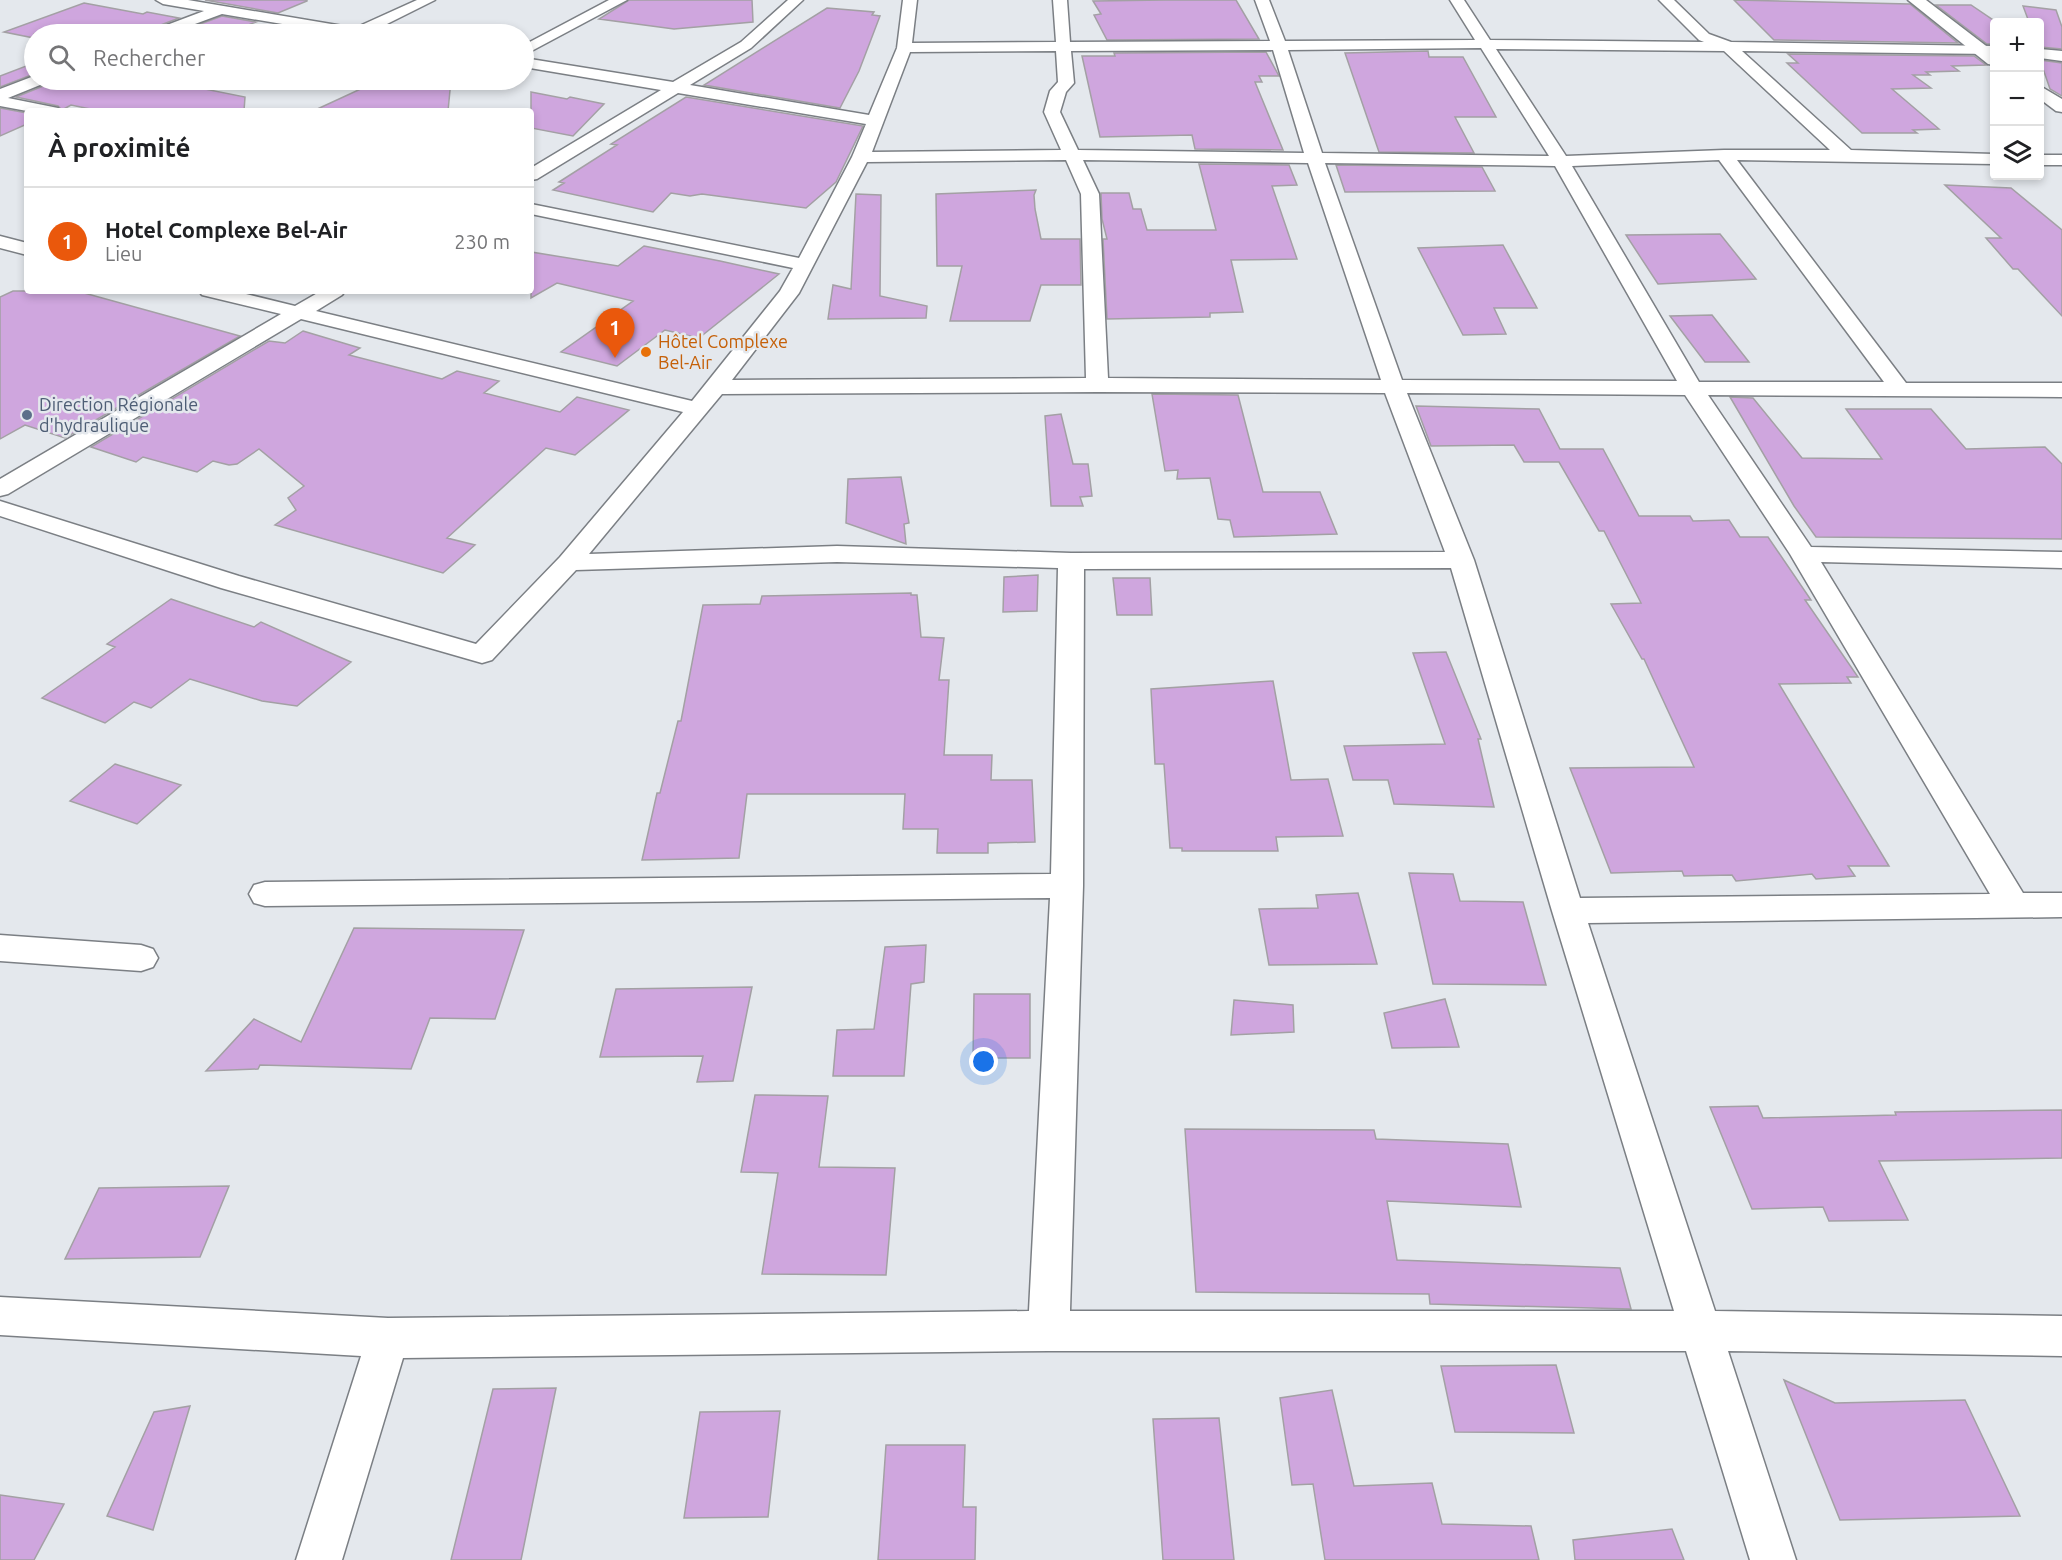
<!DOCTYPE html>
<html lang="fr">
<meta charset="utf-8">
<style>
:root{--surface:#fff;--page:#f2f2f2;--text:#202124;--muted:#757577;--line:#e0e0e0;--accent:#ea580c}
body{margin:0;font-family:Ubuntu,sans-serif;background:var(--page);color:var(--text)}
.controls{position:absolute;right:18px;top:18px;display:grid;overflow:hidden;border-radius:6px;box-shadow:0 3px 9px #0003}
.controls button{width:54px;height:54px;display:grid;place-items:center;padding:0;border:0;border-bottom:2px solid var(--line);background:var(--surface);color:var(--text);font:30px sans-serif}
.you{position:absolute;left:984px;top:1062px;width:21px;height:21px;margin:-15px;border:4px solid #fff;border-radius:50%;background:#1a73e8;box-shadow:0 0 0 9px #1a73e833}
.badge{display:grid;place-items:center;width:39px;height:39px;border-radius:50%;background:var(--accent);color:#fff;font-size:20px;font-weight:700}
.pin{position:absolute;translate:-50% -50px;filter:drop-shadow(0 2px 3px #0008)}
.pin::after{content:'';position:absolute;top:32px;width:21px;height:18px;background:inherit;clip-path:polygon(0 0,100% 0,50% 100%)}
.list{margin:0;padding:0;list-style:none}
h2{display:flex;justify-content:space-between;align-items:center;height:78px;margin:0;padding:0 24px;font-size:26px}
h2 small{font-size:20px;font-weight:400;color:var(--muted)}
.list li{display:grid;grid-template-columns:39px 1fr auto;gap:18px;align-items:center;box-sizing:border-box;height:108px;padding:0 24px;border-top:2px solid var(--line)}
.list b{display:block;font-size:22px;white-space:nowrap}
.list p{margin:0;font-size:20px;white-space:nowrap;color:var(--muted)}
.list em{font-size:20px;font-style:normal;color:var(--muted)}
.icon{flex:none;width:33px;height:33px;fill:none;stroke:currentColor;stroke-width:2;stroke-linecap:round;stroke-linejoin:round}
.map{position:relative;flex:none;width:2062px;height:1560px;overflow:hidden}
.search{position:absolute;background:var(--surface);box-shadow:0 3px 9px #0003;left:24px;top:24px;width:510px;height:66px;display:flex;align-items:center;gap:15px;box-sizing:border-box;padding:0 21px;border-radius:33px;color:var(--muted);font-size:22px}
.panel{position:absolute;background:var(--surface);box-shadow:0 3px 9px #0003;left:24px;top:108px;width:510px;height:186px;border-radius:6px}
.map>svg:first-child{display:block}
.building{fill:#cfa6de;stroke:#a3a0a4;stroke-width:1.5}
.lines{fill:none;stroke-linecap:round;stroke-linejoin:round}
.street-casing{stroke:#7b7f84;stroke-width:3}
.secondary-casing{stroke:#7b7f84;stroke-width:3}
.street{fill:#fff;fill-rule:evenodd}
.secondary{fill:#fff;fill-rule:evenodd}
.food-dot{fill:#e8710a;stroke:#e4e8ed;stroke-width:2}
.service-dot{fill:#5c6f8a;stroke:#e4e8ed;stroke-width:2}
.labels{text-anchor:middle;stroke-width:5;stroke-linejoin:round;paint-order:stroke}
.far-food-label{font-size:18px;fill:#c56008;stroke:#e4e8ed;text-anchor:start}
.far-service-label{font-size:18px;fill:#4e5e75;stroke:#e4e8ed;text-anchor:start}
</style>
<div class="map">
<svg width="2062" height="1560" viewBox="0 0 2062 1560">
<rect width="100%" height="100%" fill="#e4e8ed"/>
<path class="building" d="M205 0H307V1L278 13Z
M629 0H752L753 22 674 29 599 19Z
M1166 0H1236L1259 39 1107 40 1094 15 1101 14 1093 1Z
M1734 0 1910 4 1958 43 1774 40Z
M84 3 143 14 147 12 179 18 150 29 147 34H34V38L4 32Z
M1936 5H1971L1996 22 1995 44H1987Z
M2023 6 2056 10 2062 27V49L2040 47V22H2029Z
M827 8 874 12 872 15 880 16 859 71 840 108 704 85Z
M222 16 256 22 238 29V34H173Z
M1428 51 1429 57H1463L1496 117H1455L1474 153 1379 152 1345 53Z
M1266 52 1279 76H1259L1262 82H1255L1283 150 1195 149 1192 135 1100 137 1082 56H1115L1114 53Z
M1788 54 1974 56 1986 65 1952 66 1959 71 1926 72 1930 75H1913L1931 88 1892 89 1939 129 1913 130 1917 133H1862L1787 63H1798Z
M2040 60 2062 63V96L2050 89Z
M34 63V74L0 87V76Z
M49 80H160L245 97 244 111H100L71 105 62 110 58 106 16 97 46 85Z
M380 80H451L448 111H313Z
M531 92 567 99 570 97 604 104 573 136 531 128Z
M686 97 863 126 836 182 806 208 702 194 690 196 671 193 653 212 553 190 564 183 559 182 617 145 611 144Z
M0 108 27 113V124L0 136Z
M1199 164 1289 165 1297 185 1272 186 1297 259 1231 260 1243 312 1210 313V317L1107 319 1103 239H1107L1102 219 1101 193H1129L1133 209H1141L1147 230H1216Z
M1336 165 1482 167 1495 191 1345 192Z
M1945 185 2011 188 2062 230V316L2018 269H2013L1986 238H2001Z
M1036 190 1034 195 1035 209 1041 239H1080L1081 285H1041L1030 321H950L962 266H937L936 194Z
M856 194 881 195 880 296 927 306 926 318 828 319 833 285 851 289Z
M1720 234 1756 279 1658 284 1626 235Z
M1503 245 1537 308H1494L1506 334 1463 335 1418 248Z
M644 246 720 261 779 274 699 338 665 330 617 366 561 352 633 301 557 283 531 298V252L618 266Z
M13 291H77L240 336 65 438 25 425 0 439V297Z
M1712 315 1749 362H1705L1670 316Z
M303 331 360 348 349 355 442 379 457 371 499 381 484 393 560 412 577 397 629 410 575 455 546 448 447 538 475 545 443 573 275 525 296 510 288 498 304 486 259 449 237 464 229 465 213 461 197 472 143 457 136 462 91 447 269 341 285 343Z
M1152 394 1238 395 1263 492H1320L1337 534 1234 537 1230 520 1218 519 1210 478 1177 479 1178 470 1165 471Z
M1730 397 1753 398 1802 458 1882 459 1846 409H1931L1966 449 2045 447 2062 464V539L1816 537 1794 506Z
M1416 406 1539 409 1560 449H1603L1639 516H1690L1693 521 1729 520 1740 537H1768L1811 600H1805L1858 677H1847L1851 683 1779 684 1889 866H1848L1855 876 1816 879 1812 874 1736 881 1732 875 1684 876 1682 871 1611 873 1570 768 1694 767 1644 659H1642L1611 604 1641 603 1604 531H1599L1559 462H1524L1514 445 1431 446Z
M1061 414 1073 464H1088L1092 496 1080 497 1083 506H1051L1045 416Z
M901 477 909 523 904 524 906 544 846 523 848 479Z
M1038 575 1037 611 1003 612 1004 577Z
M1113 578H1150L1152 615H1117Z
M911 593V595H917L921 637 944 638 939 680H949L944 755H992L991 780H1032L1035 842 988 843V853H937L938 829H903L905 794H747L739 858 642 860 657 793H660L678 721H681L703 605 760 604 762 596Z
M171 599 254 627 261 622 351 662 297 706 262 701 190 679 151 708 134 702 105 723 42 698 115 647 107 644Z
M1446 652 1481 739H1478L1494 807 1394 804 1388 780H1353L1344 746 1445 744 1413 653Z
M1273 681 1291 780 1328 779 1343 836 1276 837 1278 851H1182V848H1170L1164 764H1155L1151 689Z
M115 764 181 785 137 824 70 801Z
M1409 873 1453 874 1460 901 1523 902 1546 985 1433 984Z
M1358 893 1377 964 1269 965 1259 909 1318 908 1316 895Z
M354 928 524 930 495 1019 430 1018 411 1069 260 1065 258 1069 206 1071 254 1019 301 1042Z
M926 945 924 982 911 984 904 1076H833L837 1030 874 1029 885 947Z
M752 987 733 1081 697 1082 703 1056 600 1057 616 989Z
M974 994H1030V1058H973Z
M1445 999 1459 1047 1392 1048 1384 1013Z
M1234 1000 1293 1005 1294 1032 1231 1035Z
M755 1095 828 1096 819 1167 895 1168 886 1275 762 1274 778 1173 741 1172Z
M1758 1106 1763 1118 1896 1115 1895 1112 2062 1110V1158L1879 1161 1908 1220 1829 1221 1823 1207 1752 1209 1710 1107Z
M1185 1129 1374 1130 1376 1139 1508 1144 1521 1207 1387 1201 1397 1260 1620 1268 1631 1309 1430 1304 1429 1294 1196 1292Z
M229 1186 200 1257 65 1259 99 1188Z
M1556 1365 1574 1433 1455 1432 1441 1366Z
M1784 1380 1835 1403 1965 1400 2020 1516 1840 1520Z
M556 1388 521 1560H451L493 1389Z
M1332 1390 1354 1486 1432 1483 1442 1524 1531 1526 1539 1560H1325L1313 1484 1292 1485 1280 1398Z
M190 1406 153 1530 107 1516 154 1412Z
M780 1411 768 1517 684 1518 700 1412Z
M1219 1418 1234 1560H1163L1153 1419Z
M886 1445H965L963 1507H976L975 1560H878Z
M0 1495 64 1504 34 1560H0Z
M1672 1529 1684 1560H1575L1573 1540Z"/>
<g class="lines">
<defs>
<path id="street" d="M156 0H188L355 28 417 0H435L371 32 372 34H342L222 14 168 34H149L151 31 204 11 163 4Z
M609 0H627L524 55V45Z
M788 0H803L751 48 690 85 869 115 897 48 903 0H917L912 43 1056 42 1053 0H1067L1070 42 1270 41 1255 0H1269L1285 41 1475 40 1450 0H1464L1490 40 1704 42 1699 40 1659 0H1674L1709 34 1731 42 1994 46V54L1742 51 1851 150 1994 154V164L1737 160 1906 383H2062V397L1708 395 1811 547 2062 552V568L1821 562 2023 893H2062V917L1588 923 1715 1311 2062 1316V1356L1728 1351 1796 1560H1750L1686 1351H1049L403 1358 342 1560H296L361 1356 0 1335V1297L388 1318 1029 1311 1050 898 265 906 254 903 249 894 254 885 265 882 1051 874 1058 568 837 562 576 570 492 660 482 663 221 588 0 516V501L239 576 476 644 560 557 683 412 301 319 8 494 0 496V479L281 314 202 295 199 291H234L295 306 321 291H345L342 295 316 311 692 401 780 291 793 268 531 214V204L799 258 852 157 866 124 678 93 537 179 531 180V168L661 90 524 67V58L673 82 741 42ZM1481 48 1549 156 1322 153 1288 50ZM1496 49 1724 51 1830 150H1724L1566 156ZM1273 50 1304 153 1078 150 1060 112 1066 92 1074 83 1071 51ZM1056 51 1058 82 1050 91 1044 112 1061 150 872 152 910 52ZM1066 160 1081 194 1086 378 732 380 799 293 867 162ZM1083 160 1308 163 1381 380 1108 378 1099 194ZM1719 160 1884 382H1699L1572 166ZM1325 163 1555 166 1677 381 1402 380ZM1097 392 1385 393 1445 552 1071 553 837 546 589 554 722 394ZM1407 393 1685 395 1790 554 1990 894 1580 898 1474 560ZM1451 568 1552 911 1674 1311H1070L1083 886 1084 569Z
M2040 49 2062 51V61L2040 58Z
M34 76V80H47L45 83 8 98 58 108 60 111H27L0 106V89Z
M2040 155H2062V165H2040Z
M0 236 27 243V255L0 248Z
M0 935 141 945 153 949 158 958 153 967 141 971 0 961Z"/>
<path id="secondary" d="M1908 0H1926L1994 52V65L1988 64Z
M2040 86 2062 99V112L2056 111 2040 99Z"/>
</defs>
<use href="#street" class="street-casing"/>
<use href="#secondary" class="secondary-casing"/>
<use href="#street" class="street"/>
<use href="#secondary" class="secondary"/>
</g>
<circle class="food-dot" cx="646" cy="352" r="6"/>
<circle class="service-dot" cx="27" cy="415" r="6"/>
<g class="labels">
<g class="far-food-label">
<text x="658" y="348">Hôtel Complexe<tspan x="658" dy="21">Bel-Air</tspan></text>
</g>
<g class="far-service-label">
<text x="39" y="411">Direction Régionale<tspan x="39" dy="21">d'hydraulique</tspan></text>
</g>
</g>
</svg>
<div class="controls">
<button>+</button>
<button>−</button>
<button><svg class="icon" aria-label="layers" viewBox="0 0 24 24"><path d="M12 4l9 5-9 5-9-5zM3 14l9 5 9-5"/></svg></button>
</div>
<div class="you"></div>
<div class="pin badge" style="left:615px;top:358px">1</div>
<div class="search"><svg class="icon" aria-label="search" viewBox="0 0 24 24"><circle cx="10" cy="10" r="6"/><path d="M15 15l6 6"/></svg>Rechercher</div>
<section class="panel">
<h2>À proximité<small></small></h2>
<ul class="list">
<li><span class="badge">1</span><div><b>Hotel Complexe Bel-Air</b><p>Lieu</p></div><em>230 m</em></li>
</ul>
</section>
</div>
